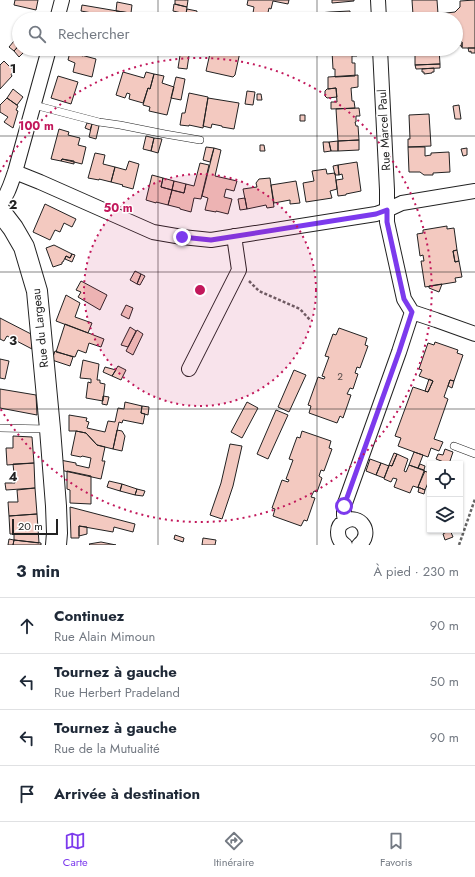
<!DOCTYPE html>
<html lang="fr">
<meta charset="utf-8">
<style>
:root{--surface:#fff;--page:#f6f6f7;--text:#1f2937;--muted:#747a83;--line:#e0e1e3;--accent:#7c3aed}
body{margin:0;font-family:Jost,sans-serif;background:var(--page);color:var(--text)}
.controls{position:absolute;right:12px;bottom:12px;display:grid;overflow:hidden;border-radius:0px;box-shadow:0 1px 3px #0004}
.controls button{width:36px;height:36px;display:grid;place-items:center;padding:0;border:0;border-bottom:1px solid var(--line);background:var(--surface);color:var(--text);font:20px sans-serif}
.scale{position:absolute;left:12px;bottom:10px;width:46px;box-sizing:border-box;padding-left:4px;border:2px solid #222;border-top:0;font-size:11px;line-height:14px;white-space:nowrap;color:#222;-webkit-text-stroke:3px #fff;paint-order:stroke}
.stop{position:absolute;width:12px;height:12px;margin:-9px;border:3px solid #7c3aed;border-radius:50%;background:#fff}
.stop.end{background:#7c3aed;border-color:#fff;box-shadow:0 1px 4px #0008}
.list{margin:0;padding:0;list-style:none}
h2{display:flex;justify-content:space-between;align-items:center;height:52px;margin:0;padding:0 16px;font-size:17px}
h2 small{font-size:13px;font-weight:400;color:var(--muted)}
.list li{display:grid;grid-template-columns:26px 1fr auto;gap:12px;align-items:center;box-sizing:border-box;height:56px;padding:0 16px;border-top:1px solid var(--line)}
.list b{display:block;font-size:15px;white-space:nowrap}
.list p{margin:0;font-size:13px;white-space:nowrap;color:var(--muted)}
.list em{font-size:13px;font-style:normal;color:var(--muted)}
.icon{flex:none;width:22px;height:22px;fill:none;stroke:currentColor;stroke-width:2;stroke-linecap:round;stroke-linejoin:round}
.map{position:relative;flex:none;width:475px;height:545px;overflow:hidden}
.search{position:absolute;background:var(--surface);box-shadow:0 1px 3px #0004;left:12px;right:12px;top:12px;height:44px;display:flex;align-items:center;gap:10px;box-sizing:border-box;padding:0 14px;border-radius:22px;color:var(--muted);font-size:15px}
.sheet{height:276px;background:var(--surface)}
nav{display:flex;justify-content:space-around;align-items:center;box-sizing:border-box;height:56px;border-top:1px solid var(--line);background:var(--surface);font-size:11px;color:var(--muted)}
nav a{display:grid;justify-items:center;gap:2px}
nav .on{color:var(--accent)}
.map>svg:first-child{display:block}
.building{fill:#f3c9c0;stroke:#222}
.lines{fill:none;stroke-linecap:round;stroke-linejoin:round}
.lane-casing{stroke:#222;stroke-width:8}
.street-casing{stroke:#222;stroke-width:16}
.secondary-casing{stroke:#222;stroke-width:22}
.path{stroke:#646464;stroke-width:2.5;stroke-dasharray:3 2;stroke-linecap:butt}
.lane{stroke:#fff;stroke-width:7}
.street{stroke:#fff;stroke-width:14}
.secondary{stroke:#fff;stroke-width:20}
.route{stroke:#7c3aed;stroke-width:5}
.grid{fill:none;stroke:#222;stroke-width:1;stroke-opacity:0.55}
.ring{fill:none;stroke:#c2185b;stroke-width:2;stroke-dasharray:2 4}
.labels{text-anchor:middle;stroke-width:3;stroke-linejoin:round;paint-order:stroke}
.number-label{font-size:10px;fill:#564c4a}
.street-label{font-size:12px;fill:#222;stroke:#fff}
.grid-label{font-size:13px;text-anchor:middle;font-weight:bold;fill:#222;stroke:#fff;stroke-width:3;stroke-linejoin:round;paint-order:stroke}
.centre{fill:#c2185b;stroke:#fff;stroke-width:2}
.ring-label{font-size:12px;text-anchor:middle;font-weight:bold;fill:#c2185b;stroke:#fff;stroke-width:3;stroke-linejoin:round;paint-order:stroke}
</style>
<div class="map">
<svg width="475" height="545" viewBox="0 0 475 545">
<rect width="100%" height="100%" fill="#fff"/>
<path class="building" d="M15 0H38L36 10 14 5Z
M175 0H188L187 7 175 4Z
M248 0H289L288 4 273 1 271 9 269 8 267 17H269L268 19H252L254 7 247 5Z
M332 0H354V1L332 3Z
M412 0H437L438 14 455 12 460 7V1L475 0V48H462V42L456 37V19H402L401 15H413Z
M117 2 132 5 131 13 116 11Z
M174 4 187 7 186 14 173 11Z
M82 5 135 14 134 19H103V18L91 16 92 13 81 11Z
M187 9 197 11 196 19 185 18Z
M350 11V19H331L330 12Z
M330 12 331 19H319V13Z
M456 37 462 42V47L456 42Z
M14 41 19 46 14 51 9 47Z
M19 45V49H24L23 51 24 52 19 57 14 51Z
M468 48H475V53H471V51L469 52Z
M60 49H78L85 51 83 56Z
M181 49H194V50L190 49 187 69 178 68Z
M211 49H229L240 52 235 75 233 77 206 71Z
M324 49H356L357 56H352V63H355V76L335 77V69H333L332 51H326Z
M415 49H439L440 64 415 65Z
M70 52 96 59 92 77 73 72 75 63 68 60Z
M4 61 14 71 11 74 12 76 0 89V65Z
M440 64V68L416 69 415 65Z
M434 68V72H432V73L424 74V72H422V69Z
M123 72 144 78 146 72 154 74 150 89 148 88 143 103 129 99 130 94 127 93 125 98 116 95Z
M154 74 164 76 162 83 174 87 167 115 149 111 150 107 143 105 148 88 150 89Z
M358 75V87L351 88 352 101H354L355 108 331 109V102H337L336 88 328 89V77Z
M58 76 78 82 71 104 51 98Z
M176 77 185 79 181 100 171 98Z
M336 88 337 97 327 98 325 96V91L327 89Z
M13 89 23 97 17 105 7 98Z
M247 91 255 92 253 105 245 104Z
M189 93 208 97 203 128 189 125V126L180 125 182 113H185Z
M257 94H261L262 100H257Z
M7 98 18 106 16 110 18 111 13 128 4 122 8 117 0 112V105Z
M208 98 239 103 234 129 222 127V126L212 124 211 128 203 126Z
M459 105 461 119H455L453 106Z
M359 108 360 116H356V122H355L356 126H358L359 140 338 141 336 109Z
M429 114 431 146 408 147V139H410L409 115Z
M300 115H305V121H300Z
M87 123 92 124 90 130 85 128Z
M92 124 99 126 96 139 89 137Z
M59 129 69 132 68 135 80 138 78 145 86 147 82 164 62 159 61 161 51 159Z
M146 136 154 138 151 151 143 149Z
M154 138 162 139 158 153 151 151Z
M359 140V150L338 151V141Z
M338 141V151H331L329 142Z
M323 142H329L331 151 324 152Z
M260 145H264L265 151H260Z
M206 147 214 148 210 162 203 160Z
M408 147H425V156L431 155V153L449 152 450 172 433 173V175H424L420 172H409Z
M214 148 221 150 215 176 237 181 234 191 226 189 224 197 232 199 228 214 216 211V212L205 210 208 198 202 196Z
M467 148V155L463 156 461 149Z
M95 153 105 155 103 164 115 167 111 182 99 179V180L88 178Z
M62 159 74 161V164L61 161Z
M129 161 139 164 133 189 122 186 123 185 111 182 115 167 126 170Z
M357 162 361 191 346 194V195L338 196 336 180 343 179 342 174 339 175 338 165Z
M200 163 209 165 201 199 194 198 191 212 180 209V208L168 205 172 190 184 193 186 184 194 186Z
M338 165 339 175H335L333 166Z
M326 169 327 174 335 173 337 189 330 191 332 198 306 202 303 183 314 181 312 171Z
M152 175 163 178 161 187 172 190 168 205 156 202V203L146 200Z
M163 178 174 181 172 190 161 187Z
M270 178 274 207 267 208 266 205 247 209 243 189 257 187 256 183 259 179Z
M174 181 186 184 184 193 172 190Z
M296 181 300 203 290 204V200L274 203 271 185Z
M245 198 247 209 240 210 238 199Z
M45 204 76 219 72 227 64 223 60 232 55 230 50 240 33 232Z
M447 226V229L454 228 457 250 453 251 455 262 459 261 462 277 455 278 456 282 425 287 421 261H424L423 255 420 256 417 234 423 233V230Z
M54 245 72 254 70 258 66 256 63 262H62V264L53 267 46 248Z
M457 250 459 261 455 262 453 251Z
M72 254 75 255 72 262 65 259 66 256 70 258Z
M135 271 141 274 137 284 130 280Z
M141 274 145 276 140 285 137 284Z
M81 281 107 295 100 310 78 297 81 292 76 290Z
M442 284 439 292 429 288V286Z
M66 295 80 303 75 317 92 323 88 333 56 321Z
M126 305 133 308 129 319 121 315Z
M0 318 31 334 32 349 7 336 4 341 0 339Z
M65 324 104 339 101 347 89 343 86 353 78 350 75 357 56 352Z
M130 327 136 331 128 347 121 345Z
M339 328 367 338 365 345 368 346 360 368 357 367 355 373 358 374 353 389 350 388 347 394 351 395 343 418 340 416 337 423 309 413 311 406 308 405 318 377 324 379 325 377 322 376 329 357 325 356 333 334 336 335Z
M137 330 143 334 133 355 126 351Z
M435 342 458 350 457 353 463 355 454 381 450 380 444 397 448 399 434 439 443 442 439 451 431 448 428 457 398 446 401 438 395 436 413 387 428 392 433 381 419 376 422 370 419 369 428 343 434 345Z
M55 351 73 357 70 366 52 360Z
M0 359 9 361 5 379 0 378Z
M83 360 99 364 97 380H100V383L105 384 103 401 86 398 88 382 91 383V379L80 378Z
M118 366 126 370 121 380 112 376Z
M105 367 116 370 112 376 103 372Z
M294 370 306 375 289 412 278 407Z
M429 379 433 381 428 392 425 391Z
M450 380 454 381 452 388 448 386Z
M0 389 36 395 37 415 0 408Z
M103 396 109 397 107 405 102 404Z
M125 402 142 406 141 413 145 414 143 424 123 420 122 423 119 422 113 449 97 445 86 433 76 431H69V415L87 418 86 421 89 422 87 428 105 432 108 421 115 422 118 408 124 409Z
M247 402 258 408 242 438 231 432Z
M142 406 149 407 148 415 141 413Z
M276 410 288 415 268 459 257 454Z
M117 430 122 431 125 436 122 451 113 449Z
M76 431 86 433 97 445 105 447 102 461H105L101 479 60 470V460L76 463V465L89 468 91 458 82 456 81 457 71 455Z
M302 431 331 441 329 448 332 449 324 471 321 470 319 476 322 478 317 492 314 491 311 497 315 498 307 521 304 520 301 526 273 516 275 509 272 508 282 480 288 482 289 480 286 479 293 460 289 459 297 437 300 438Z
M13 436 32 437 34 463 7 465 6 448H13Z
M230 444 242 446 233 486 222 519 210 515 221 483Z
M445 449 453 452 449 464 436 459 438 454 443 455Z
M414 452 423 455 418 468 409 465Z
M394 453 397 454 392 466 389 465Z
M397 454 408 459 404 471 406 472 409 465 425 471 418 487 425 490 424 494 418 492 419 488 413 486 410 493 394 487 397 479 393 478 391 482 384 479 389 465 392 466Z
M370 459 381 463 376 475 366 471Z
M34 463 35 488 6 490 5 483H15L13 464Z
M381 463 389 466 384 478 376 475Z
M420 464 425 466 424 470 418 468Z
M67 471 91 476V504L70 503V490L67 489Z
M424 471 430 473V478L425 490 418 487Z
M109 481 122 484 120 491 107 487Z
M122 484 137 489 135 495 120 491Z
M35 488 37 514 9 516 8 502H18L17 490Z
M137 489 145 491 143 496 135 495Z
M70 507 135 524 133 532 114 527 113 532 79 526V538H71Z
M37 514 39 543 14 540V534H10L9 516Z
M79 526 87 527V534L79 536Z
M450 530 453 537 445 540 443 534Z
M175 535 184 538 183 542 174 539Z
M203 538 216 540 215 545H202Z
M9 539 14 540 13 545H8Z
M14 540 41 543V545H13Z
M101 542 116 545H90L89 544Z"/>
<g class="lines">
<defs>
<path id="lane" d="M34 105 99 122 120 125 165 134 200 140
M0 428 48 429
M454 446 475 454"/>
<path id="street" d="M378 0 379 19
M57 19 62 0
M380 49 387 190V222L404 299 412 312 436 320 475 334
M15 172 40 182 153 232 182 237 211 240 376 214 387 210 402 203 475 191
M0 204C8 195 11 183 15 172L49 49
M189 369 239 270 234 236
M345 521 344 515V506L399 352 412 312
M345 545C340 542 338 538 338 532 338 528 340 524 344 522 360 512 374 533 359 545"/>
<path id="secondary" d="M0 211 13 228 24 247 37 291 50 429 56 506 57 533 56 545"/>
</defs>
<use href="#lane" class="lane-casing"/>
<use href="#street" class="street-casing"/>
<use href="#secondary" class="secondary-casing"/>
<path class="path" d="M249 281 259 291 300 309 310 320
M459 545 475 499"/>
<use href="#lane" class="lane"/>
<use href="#street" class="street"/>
<use href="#secondary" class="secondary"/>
</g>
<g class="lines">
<path class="route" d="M182 237 211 240 376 214 387 210V222L404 299 412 312 399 352 344 506"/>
</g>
<path class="grid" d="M158 0V19M317 0V19M158 49V545M317 49V545M0 136H475M0 272H475M0 409H475"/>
<circle cx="200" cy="290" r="116" fill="#c2185b" fill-opacity=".12"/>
<g class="ring">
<circle cx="200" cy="290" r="116"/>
<path d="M0 172A232 232 0 1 1 0 408"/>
</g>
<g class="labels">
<g class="number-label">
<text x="340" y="380">2</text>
</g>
<g class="street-label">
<text transform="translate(384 130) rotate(-93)" y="4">Rue Marcel Paul</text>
<text transform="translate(40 328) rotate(-96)" y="4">Rue du Largeau</text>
</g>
</g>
<g class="grid-label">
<text x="13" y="73">1</text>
<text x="13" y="209">2</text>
<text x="13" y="345">3</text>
<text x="13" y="481">4</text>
</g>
<circle cx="200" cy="290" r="6" class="centre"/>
<g class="ring-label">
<text x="36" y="130">100 m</text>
<text x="118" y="212">50 m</text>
</g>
</svg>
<div class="controls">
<button><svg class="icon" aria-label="locate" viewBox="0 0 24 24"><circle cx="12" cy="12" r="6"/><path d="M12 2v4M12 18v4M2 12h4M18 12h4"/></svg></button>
<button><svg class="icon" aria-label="layers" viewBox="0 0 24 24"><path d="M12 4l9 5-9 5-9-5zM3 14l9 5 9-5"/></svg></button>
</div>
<div class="scale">20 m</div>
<div class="stop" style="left:344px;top:506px"></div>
<div class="stop end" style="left:182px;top:237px"></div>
<div class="search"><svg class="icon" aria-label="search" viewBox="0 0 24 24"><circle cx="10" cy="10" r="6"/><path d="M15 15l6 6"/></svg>Rechercher</div>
</div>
<section class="sheet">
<h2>3 min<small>À pied · 230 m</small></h2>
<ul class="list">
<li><svg class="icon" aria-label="ahead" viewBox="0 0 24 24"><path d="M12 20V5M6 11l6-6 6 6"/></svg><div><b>Continuez</b><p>Rue Alain Mimoun</p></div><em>90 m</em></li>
<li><svg class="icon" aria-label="left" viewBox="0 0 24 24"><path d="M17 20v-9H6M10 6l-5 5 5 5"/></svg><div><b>Tournez à gauche</b><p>Rue Herbert Pradeland</p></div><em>50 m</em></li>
<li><svg class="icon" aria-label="left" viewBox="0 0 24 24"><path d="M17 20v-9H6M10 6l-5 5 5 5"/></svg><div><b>Tournez à gauche</b><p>Rue de la Mutualité</p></div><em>90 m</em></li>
<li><svg class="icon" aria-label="arrive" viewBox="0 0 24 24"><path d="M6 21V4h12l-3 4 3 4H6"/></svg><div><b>Arrivée à destination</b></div></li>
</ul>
</section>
<nav>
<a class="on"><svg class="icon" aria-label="map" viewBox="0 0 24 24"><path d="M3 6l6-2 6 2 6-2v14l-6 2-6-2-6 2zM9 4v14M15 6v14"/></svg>Carte</a>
<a><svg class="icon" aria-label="directions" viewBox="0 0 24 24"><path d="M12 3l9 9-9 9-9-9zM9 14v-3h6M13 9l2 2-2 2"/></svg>Itinéraire</a>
<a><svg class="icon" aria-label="saved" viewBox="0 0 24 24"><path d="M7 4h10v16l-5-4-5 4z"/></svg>Favoris</a>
</nav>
